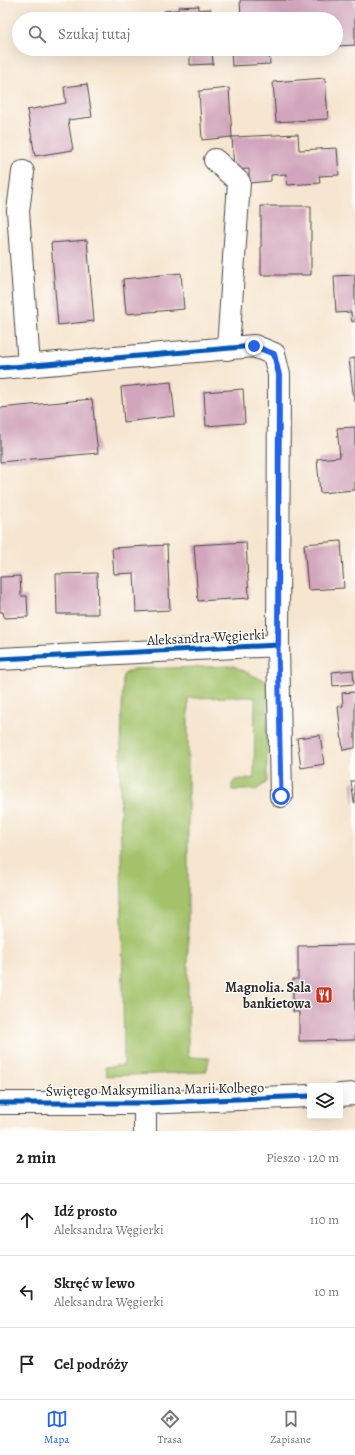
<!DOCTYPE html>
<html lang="pl">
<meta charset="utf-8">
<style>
:root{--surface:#fff;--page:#f2f2f2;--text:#222;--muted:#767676;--line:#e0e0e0;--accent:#2563eb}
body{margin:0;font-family:Alegreya,serif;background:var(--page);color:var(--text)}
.controls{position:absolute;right:12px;bottom:12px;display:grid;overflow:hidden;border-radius:4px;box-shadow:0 4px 16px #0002}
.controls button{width:36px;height:36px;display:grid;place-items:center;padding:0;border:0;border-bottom:1px solid var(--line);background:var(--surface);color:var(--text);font:20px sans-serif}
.stop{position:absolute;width:12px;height:12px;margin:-9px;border:3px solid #2563eb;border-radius:50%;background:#fff}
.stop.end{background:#2563eb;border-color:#fff;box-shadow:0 1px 4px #0008}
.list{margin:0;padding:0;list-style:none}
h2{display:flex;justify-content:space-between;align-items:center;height:52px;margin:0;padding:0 16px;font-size:17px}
h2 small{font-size:13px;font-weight:400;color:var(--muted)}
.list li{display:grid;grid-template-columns:26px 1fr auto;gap:12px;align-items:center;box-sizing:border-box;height:72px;padding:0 16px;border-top:1px solid var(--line)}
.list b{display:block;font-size:15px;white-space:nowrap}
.list p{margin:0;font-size:13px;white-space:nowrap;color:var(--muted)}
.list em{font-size:13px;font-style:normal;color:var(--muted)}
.icon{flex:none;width:22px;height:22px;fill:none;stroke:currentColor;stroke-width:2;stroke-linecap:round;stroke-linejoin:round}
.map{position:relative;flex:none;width:355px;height:1131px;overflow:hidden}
.search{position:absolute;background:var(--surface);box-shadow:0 4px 16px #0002;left:12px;right:12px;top:12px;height:44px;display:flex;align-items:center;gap:10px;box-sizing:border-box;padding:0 14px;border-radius:22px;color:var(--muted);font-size:15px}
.sheet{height:268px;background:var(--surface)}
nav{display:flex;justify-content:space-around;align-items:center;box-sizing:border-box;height:56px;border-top:1px solid var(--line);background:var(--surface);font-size:11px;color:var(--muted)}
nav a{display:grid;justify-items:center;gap:2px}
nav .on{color:var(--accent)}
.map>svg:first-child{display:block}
.green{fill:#a3c26a;stroke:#67764a}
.building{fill:#d2a5bc}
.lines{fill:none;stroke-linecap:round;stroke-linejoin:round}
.minor-casing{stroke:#494744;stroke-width:24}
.minor{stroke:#fff;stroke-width:22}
.cycleway-casing{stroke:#fdfcf7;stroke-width:8}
.cycleway{stroke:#0057b8;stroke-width:5}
.route{stroke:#2563eb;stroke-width:5}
.labels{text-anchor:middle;stroke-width:3;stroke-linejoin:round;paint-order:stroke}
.street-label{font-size:14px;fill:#2b2b2b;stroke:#fdfcf7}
.poi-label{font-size:14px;font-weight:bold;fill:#2b2b2b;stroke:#fdfcf7;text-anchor:end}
</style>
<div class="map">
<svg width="355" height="1131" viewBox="0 0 355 1131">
<rect width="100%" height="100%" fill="#fdfcf7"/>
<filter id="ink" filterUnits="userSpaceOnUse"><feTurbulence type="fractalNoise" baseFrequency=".025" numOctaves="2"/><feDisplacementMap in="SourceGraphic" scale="8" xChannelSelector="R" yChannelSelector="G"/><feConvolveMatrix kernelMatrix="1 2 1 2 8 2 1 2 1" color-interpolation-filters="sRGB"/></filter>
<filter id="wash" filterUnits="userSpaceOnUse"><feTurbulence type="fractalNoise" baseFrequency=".012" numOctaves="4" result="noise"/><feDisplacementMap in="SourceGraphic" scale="16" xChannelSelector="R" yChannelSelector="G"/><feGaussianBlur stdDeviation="0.9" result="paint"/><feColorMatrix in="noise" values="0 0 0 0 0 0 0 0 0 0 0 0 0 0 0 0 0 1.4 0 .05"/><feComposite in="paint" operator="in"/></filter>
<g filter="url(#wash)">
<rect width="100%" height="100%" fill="#f6e5cf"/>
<path class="green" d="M234 666 267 682V782L256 790H232V784L235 780 254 778 255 697 188 698V1057L210 1058 205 1072 106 1076 105 1067 124 1065 120 777 123 675 132 669Z"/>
<g id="blocks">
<path class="building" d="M240 0H355V45L336 46V19H241Z
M199 6V10L211 9 212 19H165L164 11 179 10V7Z
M190 49H212L213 64 190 65Z
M231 49H269L270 64 232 66Z
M325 78 328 119 276 122 273 82Z
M87 84 92 117 68 120 73 150 35 156 27 110 66 103 64 87Z
M229 88 232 137 202 140 199 91Z
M298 134 299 150 337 148 339 175 319 176 320 183 287 185 286 174 271 175V181L249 183V169L234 170 232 137Z
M261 206H311V275H261Z
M87 240 94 321 58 325 51 243Z
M181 273 184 309 126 314 123 279Z
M355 275V321L352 322 351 312 336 313 334 276Z
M355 358V401H354L349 359Z
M171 382 175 416 124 422 121 387Z
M243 389 245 423 206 426 204 392Z
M92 399 98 453 0 462V408Z
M355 427V490L320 493 317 459 340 457 337 428Z
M341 541 344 588 308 590 304 544Z
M246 542 249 598 198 601 194 545Z
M167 545 170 610 136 612 134 573 114 574 112 548Z
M97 573 98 614H57L56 574Z
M20 576 21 596H27L28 617 4 618 3 612H0V577Z
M353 670 354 684 333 686 332 672Z
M355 692V748L343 750 338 707 343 706 342 693Z
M320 735 324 764 301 768 297 738Z
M351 781H355V803H354Z
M355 945V1040L299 1041V1012H293V979H298V946Z"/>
</g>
</g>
<g filter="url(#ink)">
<use href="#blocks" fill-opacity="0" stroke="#494744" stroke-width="1"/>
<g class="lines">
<defs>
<path id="minor" d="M215 160 239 182 228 349
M23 172 18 211 29 366
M0 368 254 346 274 354 279 375 278 645 0 659
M278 645 281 796
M340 1095 355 1094
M0 1103H145L310 1096
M145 1131V1103"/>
</defs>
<use href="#minor" class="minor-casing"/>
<use href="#minor" class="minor"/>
<defs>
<path id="cycleway" d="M0 368 254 346 274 354 279 375 278 645 0 659
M0 1103H145L310 1096"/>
</defs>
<use href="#cycleway" class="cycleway-casing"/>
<use href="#cycleway" class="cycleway"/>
</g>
</g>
<g class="lines" filter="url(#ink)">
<path class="route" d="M254 346 274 354 279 375 278 645 281 796"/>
</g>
<defs>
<symbol id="restaurant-square" viewBox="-11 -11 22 22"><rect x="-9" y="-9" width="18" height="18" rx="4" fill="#c8321e" stroke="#fdfcf7"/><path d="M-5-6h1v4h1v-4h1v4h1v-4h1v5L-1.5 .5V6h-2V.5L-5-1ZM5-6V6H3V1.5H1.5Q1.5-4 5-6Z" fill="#fff"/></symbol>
</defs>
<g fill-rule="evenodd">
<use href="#restaurant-square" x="314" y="985" width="20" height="20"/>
</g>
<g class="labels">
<g class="street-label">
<text transform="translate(206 637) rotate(-3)" y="5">Aleksandra Węgierki</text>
<text transform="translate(155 1089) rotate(-1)" y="5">Świętego Maksymiliana Marii Kolbego</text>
</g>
<g class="poi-label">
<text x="311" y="992">Magnolia. Sala<tspan x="311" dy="16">bankietowa</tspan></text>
</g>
</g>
</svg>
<div class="controls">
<button><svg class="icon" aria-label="layers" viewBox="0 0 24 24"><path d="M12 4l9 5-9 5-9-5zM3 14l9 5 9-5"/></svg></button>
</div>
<div class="stop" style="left:281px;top:796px"></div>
<div class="stop end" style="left:254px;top:346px"></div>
<div class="search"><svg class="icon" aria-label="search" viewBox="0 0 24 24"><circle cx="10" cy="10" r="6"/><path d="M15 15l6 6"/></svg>Szukaj tutaj</div>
</div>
<section class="sheet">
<h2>2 min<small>Pieszo · 120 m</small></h2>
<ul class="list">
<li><svg class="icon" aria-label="ahead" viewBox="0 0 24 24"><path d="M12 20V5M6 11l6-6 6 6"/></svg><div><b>Idź prosto</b><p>Aleksandra Węgierki</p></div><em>110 m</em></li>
<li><svg class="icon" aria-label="left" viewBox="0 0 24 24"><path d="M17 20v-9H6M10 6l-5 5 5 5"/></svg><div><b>Skręć w lewo</b><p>Aleksandra Węgierki</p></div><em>10 m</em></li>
<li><svg class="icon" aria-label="arrive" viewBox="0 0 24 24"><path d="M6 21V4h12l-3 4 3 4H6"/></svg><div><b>Cel podróży</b></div></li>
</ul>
</section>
<nav>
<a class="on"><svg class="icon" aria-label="map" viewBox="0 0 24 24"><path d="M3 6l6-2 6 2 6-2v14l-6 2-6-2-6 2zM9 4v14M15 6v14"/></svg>Mapa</a>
<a><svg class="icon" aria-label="directions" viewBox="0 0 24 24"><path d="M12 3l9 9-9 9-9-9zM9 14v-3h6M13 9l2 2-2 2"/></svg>Trasa</a>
<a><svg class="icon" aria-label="saved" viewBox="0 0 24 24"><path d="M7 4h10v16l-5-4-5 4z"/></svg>Zapisane</a>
</nav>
